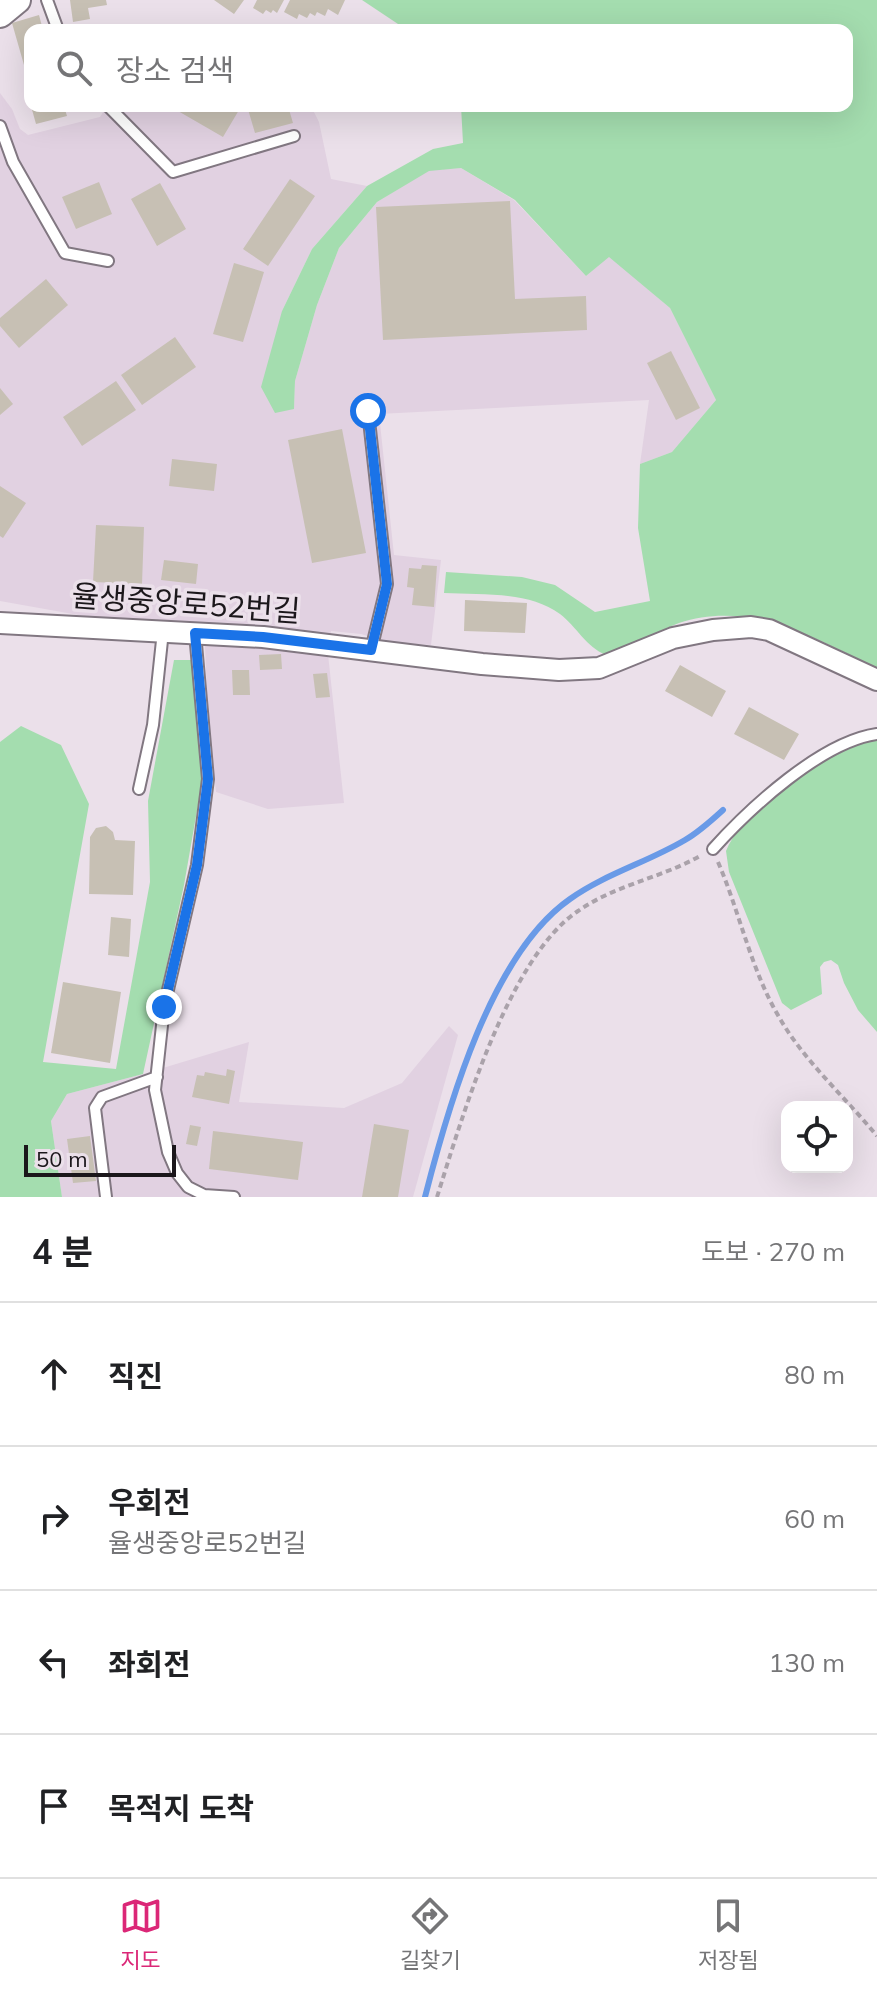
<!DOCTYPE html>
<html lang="ko">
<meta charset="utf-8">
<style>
:root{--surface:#fff;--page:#f2f2f2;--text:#202124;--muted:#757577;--line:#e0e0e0;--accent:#db2777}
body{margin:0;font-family:Mulish,"Noto Sans KR",sans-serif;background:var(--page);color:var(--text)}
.controls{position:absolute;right:24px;bottom:24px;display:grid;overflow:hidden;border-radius:16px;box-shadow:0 8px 32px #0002}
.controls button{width:72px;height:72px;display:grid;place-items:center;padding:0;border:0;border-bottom:2px solid var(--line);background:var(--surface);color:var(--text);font:40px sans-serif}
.scale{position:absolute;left:24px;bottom:20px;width:152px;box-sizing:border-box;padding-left:8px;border:4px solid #1b171b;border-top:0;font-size:22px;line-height:28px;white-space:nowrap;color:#1b171b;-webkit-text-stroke:6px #ebe0ea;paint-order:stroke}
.stop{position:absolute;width:24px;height:24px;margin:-18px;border:6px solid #1a73e8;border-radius:50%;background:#fff}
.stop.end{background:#1a73e8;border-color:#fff;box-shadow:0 2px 8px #0008}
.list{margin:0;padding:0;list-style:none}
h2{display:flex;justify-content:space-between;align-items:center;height:104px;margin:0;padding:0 32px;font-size:34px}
h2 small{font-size:26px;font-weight:400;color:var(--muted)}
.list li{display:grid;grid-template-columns:52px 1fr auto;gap:24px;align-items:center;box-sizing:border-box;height:144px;padding:0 32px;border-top:2px solid var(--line)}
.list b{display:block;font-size:30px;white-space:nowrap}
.list p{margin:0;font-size:26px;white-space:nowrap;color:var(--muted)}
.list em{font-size:26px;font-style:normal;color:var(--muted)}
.icon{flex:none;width:44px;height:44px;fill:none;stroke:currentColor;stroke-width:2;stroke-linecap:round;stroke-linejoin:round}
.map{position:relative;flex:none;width:877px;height:1197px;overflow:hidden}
.search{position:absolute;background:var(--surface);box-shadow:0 8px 32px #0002;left:24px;right:24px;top:24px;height:88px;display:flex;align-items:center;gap:20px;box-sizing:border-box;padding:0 28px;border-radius:16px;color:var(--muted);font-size:30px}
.sheet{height:680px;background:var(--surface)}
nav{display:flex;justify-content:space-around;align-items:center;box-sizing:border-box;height:112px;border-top:2px solid var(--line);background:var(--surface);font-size:22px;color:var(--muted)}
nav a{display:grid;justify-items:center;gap:4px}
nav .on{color:var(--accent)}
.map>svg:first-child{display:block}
.built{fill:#e1d1e1}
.green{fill:#a4ddaf}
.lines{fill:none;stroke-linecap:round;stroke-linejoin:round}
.stream{stroke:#699ae7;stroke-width:6}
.building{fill:#c7c0b4}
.service-casing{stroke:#817781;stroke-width:14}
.minor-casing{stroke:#817781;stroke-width:24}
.tertiary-casing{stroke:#817781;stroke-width:30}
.path{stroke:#aaa2aa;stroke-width:4;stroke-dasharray:6 4;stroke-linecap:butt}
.service{stroke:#fff;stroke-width:10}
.minor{stroke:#fff;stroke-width:20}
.tertiary{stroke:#fff;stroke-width:26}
.route{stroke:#1a73e8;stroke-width:10}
.labels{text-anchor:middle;stroke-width:7;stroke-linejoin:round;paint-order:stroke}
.street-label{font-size:30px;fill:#1b171b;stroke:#ebe0ea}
</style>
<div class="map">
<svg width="877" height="1197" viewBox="0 0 877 1197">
<rect width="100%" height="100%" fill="#ebe0ea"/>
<path class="built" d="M0 93 12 109 20 129 28 135 100 117 107 106H311L319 122 331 179 367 186 312 249 282 311 294 408 295 381 317 305 339 248 377 202 429 170 461 168 514 200 586 276 609 256 670 308 716 400 672 452 640 464 649 400 379 414 394 555 441 560 431 645 386 642 361 634 331 631 328 654 344 803 268 809 216 792 208 716 204 622H146L84 616 0 601Z
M449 1026 458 1035 413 1197H62L51 1121 67 1094 143 1074 249 1042 239 1102 344 1108 402 1083Z"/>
<path class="green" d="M362 0H877V668C816 639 749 599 679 623 654 632 632 649 606 655 586 647 577 627 560 614 529 591 482 595 444 593L446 572 522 577 555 585 595 612 650 601 638 528 640 464 672 452 716 400 670 308 609 257 586 276 515 200 461 168 429 171 377 202 339 248 317 305 295 381 294 409 275 413 261 387 282 311 312 249 367 186 433 149 463 143 461 106H847V30H407Z
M174 660H192L203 776 184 885 143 1074 67 1094 51 1121 62 1197H0V742L21 726 61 745 89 804 43 1062 116 1069 150 882 148 801Z
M877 738V1032L858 1010 844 983 838 965 831 960 824 962 820 967 822 994 791 1010 782 1003 729 872 726 851C746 802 829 753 877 738Z"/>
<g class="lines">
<path class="stream" d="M425 1197C448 1107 491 954 570 899 605 874 648 862 685 840 699 832 711 821 723 810"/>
</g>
<path class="building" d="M70 0H106L107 5 88 8 90 19 73 22Z
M214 0H244L234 14Z
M257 0H284L277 13 273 10 271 13 266 10 263 14 253 8Z
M290 0H345L338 15 328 9 325 16 317 12 315 16 310 13 307 18 299 14 297 19 284 12Z
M39 15 43 30H30V71L26 72 12 23Z
M31 106H64L67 116 36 124Z
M181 106H233L239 110 223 137 178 111Z
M247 106H288L293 123 255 133Z
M290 179 315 196 268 266 243 249Z
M99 182 112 214 76 229 62 197Z
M160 183 186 229 157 246 131 199Z
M510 201 515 299 586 296 587 330 383 340 376 207Z
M234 263 264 272 243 342 213 334Z
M46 279 68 305 19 348 0 326V318Z
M175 337 196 367 142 405 121 375Z
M671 351 700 408 676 420 647 363Z
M116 381 136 410 82 446 63 417Z
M0 388 13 404 0 415Z
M342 429 366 553 312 563 288 440Z
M172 459 217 464 214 491 169 486Z
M0 486 26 503 3 538 0 536Z
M96 525 144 527 142 584 93 582Z
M164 560 198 564 196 584 161 580Z
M422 565 437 566 434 607 412 605 414 588 407 587 409 568 421 569Z
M465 600 527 603 525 633 464 631Z
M281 654 282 669 260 670 259 655Z
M680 665 726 691 712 717 665 691Z
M232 670H249L250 695H233Z
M327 673 330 697 316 698 313 674Z
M749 707 799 734 784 760 734 734Z
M106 826 113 832 115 840 135 841 133 895 89 894 90 837 96 828Z
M111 917 131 919 129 957 108 955Z
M63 982 121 992 110 1063 51 1053Z
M227 1069 235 1071 229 1104 192 1097 197 1075 204 1076 205 1072 226 1076Z
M374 1124 409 1130 398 1197H362Z
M190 1125 201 1127 197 1146 186 1144Z
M213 1131 303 1142 298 1180 209 1169Z
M90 1136 96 1181 73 1183 67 1139Z"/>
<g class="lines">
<defs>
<path id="service" d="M47 0 58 30
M108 106 173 172 294 136
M0 126 13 162 65 253 108 261
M368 411 387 584 371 650
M195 633 208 779 197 865 164 1007 155 1090 168 1152 177 1173 188 1187 204 1195 234 1197
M139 789 153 725 163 631
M713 849C750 808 821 742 877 734
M106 1197 95 1108 102 1097 157 1077"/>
<path id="minor" d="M0 623 263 637 482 664 559 670 599 668 673 638 713 630 751 627 769 630 877 680"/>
<path id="tertiary" d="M0 14 17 0"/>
</defs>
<use href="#service" class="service-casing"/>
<use href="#minor" class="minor-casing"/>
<use href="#tertiary" class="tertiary-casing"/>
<path class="path" d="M718 862C740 913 751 970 779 1017 804 1061 845 1097 877 1136
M437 1197C462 1118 508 958 578 911 615 885 661 878 700 856"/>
<use href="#service" class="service"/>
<use href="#minor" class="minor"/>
<use href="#tertiary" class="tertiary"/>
</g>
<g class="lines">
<path class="route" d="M164 1007 197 865 208 779 195 633 263 637 371 650 387 584 368 411"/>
</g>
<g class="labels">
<g class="street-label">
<text transform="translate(186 604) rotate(4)" y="10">율생중앙로52번길</text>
</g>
</g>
</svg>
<div class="controls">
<button><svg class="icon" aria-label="locate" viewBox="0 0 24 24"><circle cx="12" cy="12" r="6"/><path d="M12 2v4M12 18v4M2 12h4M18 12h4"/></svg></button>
</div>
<div class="scale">50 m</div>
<div class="stop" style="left:368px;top:411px"></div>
<div class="stop end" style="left:164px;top:1007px"></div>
<div class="search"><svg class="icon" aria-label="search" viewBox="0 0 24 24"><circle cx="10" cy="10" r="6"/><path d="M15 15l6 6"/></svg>장소 검색</div>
</div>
<section class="sheet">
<h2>4 분<small>도보 · 270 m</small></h2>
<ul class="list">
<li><svg class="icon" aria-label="ahead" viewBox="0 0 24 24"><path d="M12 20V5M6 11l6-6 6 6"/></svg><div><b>직진</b></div><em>80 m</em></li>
<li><svg class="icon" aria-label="right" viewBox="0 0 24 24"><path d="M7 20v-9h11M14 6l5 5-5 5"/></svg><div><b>우회전</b><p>율생중앙로52번길</p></div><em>60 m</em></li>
<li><svg class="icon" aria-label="left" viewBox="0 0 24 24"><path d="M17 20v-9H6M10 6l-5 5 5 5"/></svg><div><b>좌회전</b></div><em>130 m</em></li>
<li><svg class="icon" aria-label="arrive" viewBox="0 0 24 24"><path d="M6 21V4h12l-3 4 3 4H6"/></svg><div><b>목적지 도착</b></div></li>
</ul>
</section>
<nav>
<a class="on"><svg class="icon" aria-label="map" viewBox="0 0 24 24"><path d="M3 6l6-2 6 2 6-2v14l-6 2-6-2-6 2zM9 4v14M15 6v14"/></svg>지도</a>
<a><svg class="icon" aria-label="directions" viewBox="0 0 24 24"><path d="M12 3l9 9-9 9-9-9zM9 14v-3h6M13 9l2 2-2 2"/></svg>길찾기</a>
<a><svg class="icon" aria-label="saved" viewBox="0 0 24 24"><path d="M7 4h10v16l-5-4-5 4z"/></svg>저장됨</a>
</nav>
